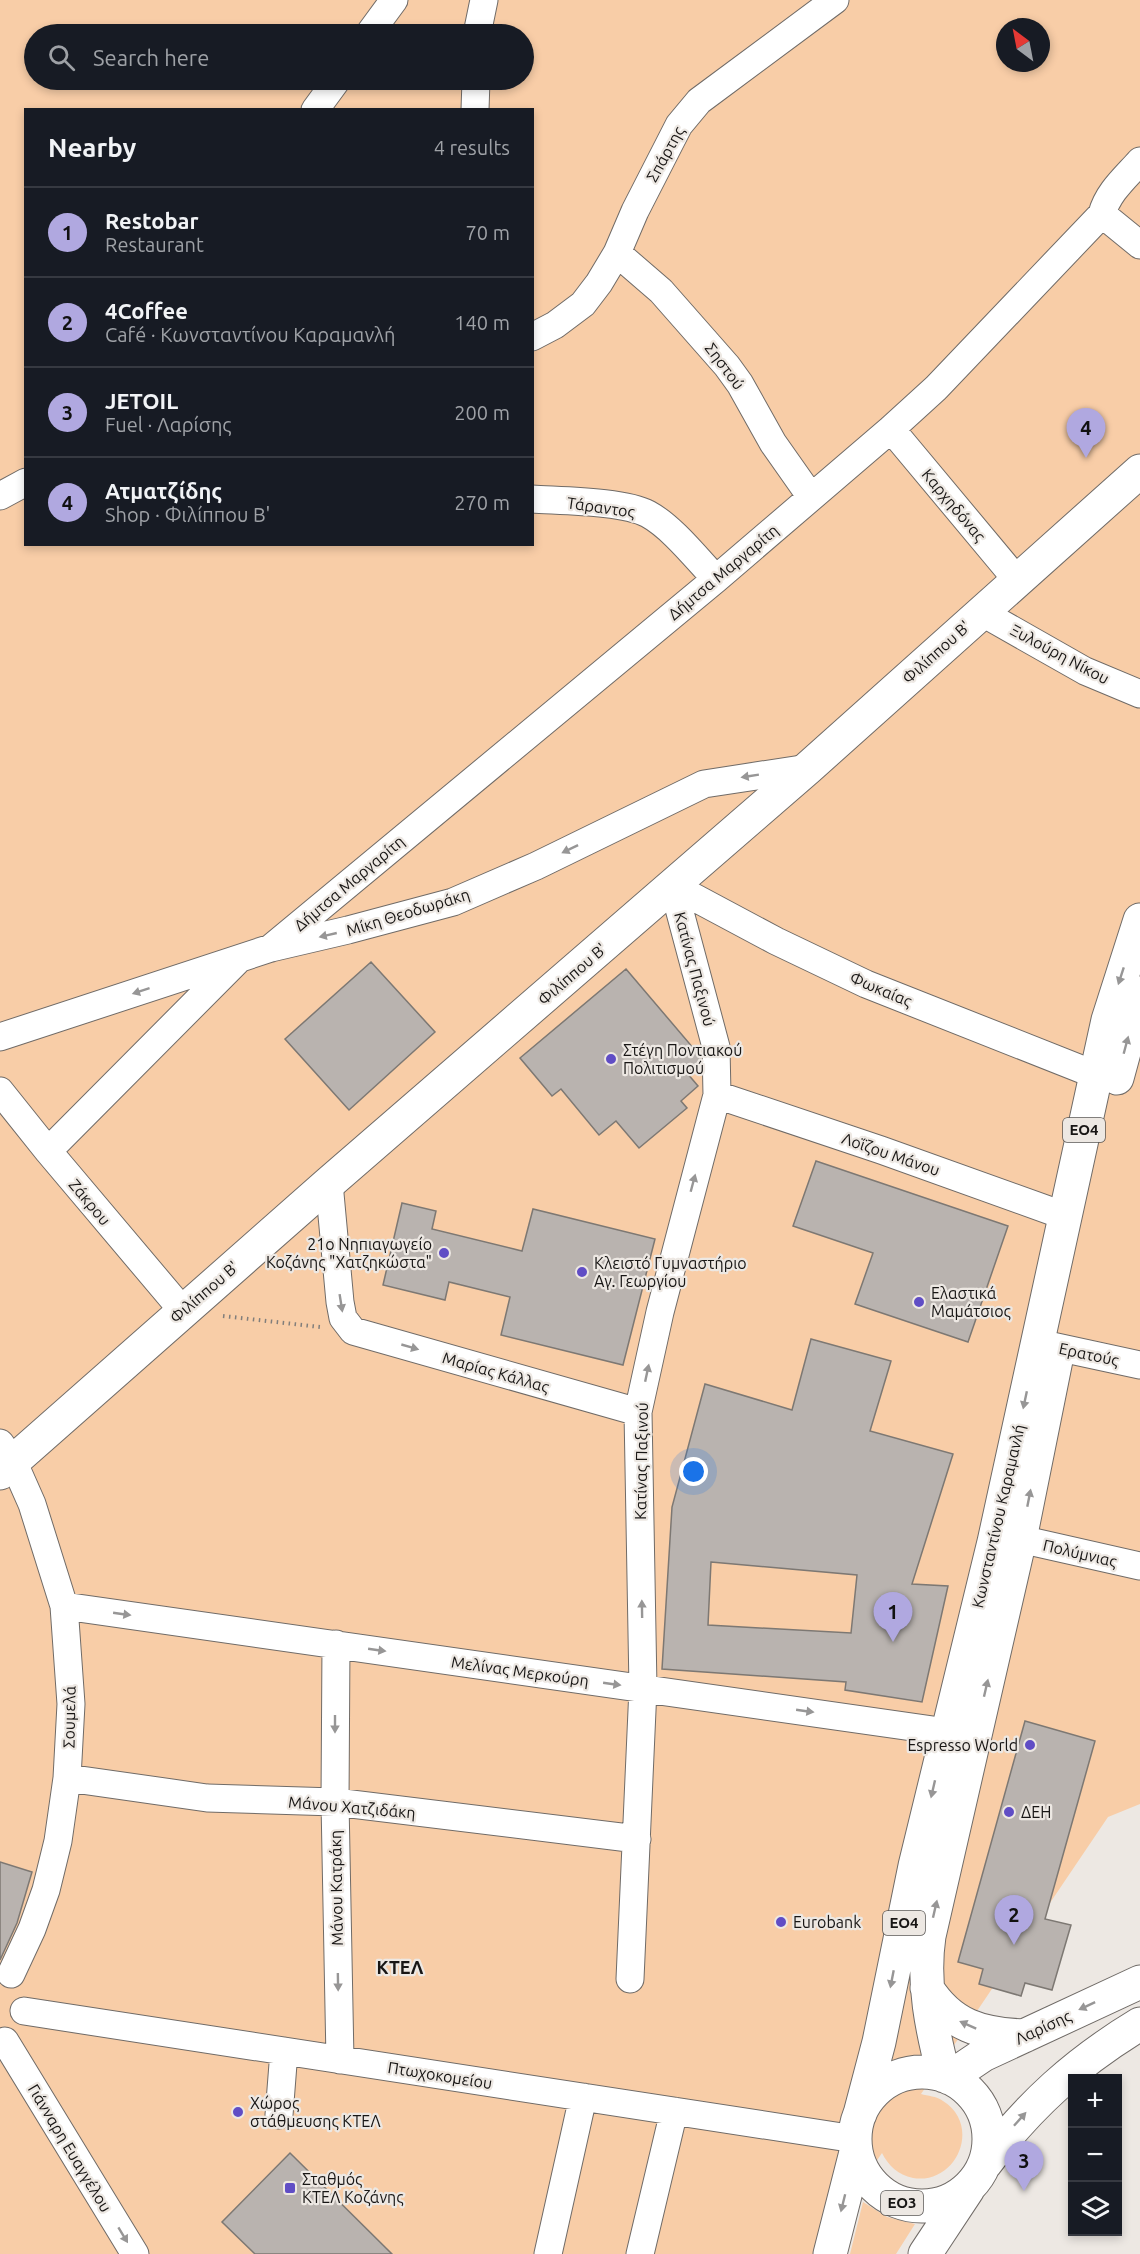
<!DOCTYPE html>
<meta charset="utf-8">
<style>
:root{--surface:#171b24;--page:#20242c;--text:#f1f3f6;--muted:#9ea1a6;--line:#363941;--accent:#b0a8e0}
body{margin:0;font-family:Ubuntu,sans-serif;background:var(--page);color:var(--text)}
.controls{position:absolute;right:18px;bottom:18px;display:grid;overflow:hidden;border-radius:0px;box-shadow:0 3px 9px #0003}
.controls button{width:54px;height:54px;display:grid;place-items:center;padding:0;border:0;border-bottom:2px solid var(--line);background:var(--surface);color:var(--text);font:30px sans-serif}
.compass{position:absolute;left:996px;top:18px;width:54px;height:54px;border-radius:50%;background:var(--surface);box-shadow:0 3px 9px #0003;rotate:328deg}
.you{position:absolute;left:694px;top:1472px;width:21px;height:21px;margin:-15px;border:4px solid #fff;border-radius:50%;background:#1a73e8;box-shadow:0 0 0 9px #1a73e833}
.badge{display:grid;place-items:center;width:39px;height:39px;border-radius:50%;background:var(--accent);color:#111;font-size:20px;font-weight:700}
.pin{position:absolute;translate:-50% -50px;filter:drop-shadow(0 2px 3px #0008)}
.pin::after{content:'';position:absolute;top:32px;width:21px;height:18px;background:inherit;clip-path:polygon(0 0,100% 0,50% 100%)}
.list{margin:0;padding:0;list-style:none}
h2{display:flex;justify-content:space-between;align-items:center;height:78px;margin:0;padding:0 24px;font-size:26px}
h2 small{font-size:20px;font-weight:400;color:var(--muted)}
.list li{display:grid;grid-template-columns:39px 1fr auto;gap:18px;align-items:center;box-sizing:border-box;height:90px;padding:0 24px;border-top:2px solid var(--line)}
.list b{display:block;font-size:22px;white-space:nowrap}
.list p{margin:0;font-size:20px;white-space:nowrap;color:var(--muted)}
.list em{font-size:20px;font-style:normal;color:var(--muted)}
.icon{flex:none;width:33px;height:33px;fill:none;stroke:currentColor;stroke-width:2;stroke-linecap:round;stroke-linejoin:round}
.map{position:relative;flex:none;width:1140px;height:2254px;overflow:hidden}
.search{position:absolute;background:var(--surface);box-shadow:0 3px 9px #0003;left:24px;top:24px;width:510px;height:66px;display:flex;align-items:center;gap:15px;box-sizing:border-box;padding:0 21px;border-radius:33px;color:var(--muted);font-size:22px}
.panel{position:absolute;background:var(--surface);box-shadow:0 3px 9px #0003;left:24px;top:108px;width:510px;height:438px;border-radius:0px}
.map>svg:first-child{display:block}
.green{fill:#f8cda7;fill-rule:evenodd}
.building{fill:#b9b3af;stroke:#7d7873;stroke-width:1.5;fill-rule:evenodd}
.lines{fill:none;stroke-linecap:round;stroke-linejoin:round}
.minor-casing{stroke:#706b67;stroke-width:29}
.major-casing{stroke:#706b67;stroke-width:35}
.path{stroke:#817e7b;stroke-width:4;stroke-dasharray:1.5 4.5;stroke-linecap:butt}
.minor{stroke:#fff;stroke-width:27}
.major{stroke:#fff;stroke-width:33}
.oneway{fill:#979696}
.poi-dot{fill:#604dc5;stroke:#ede8e3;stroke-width:2}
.labels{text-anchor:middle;stroke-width:4.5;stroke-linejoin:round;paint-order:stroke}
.shield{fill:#ede8e3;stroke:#585553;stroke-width:1.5}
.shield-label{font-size:15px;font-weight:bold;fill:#181615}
.street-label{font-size:16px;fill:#181615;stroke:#ede8e3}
.poi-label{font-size:16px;fill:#181615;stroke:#ede8e3;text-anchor:start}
.neighbourhood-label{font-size:18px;font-weight:bold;fill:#181615;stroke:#ede8e3}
</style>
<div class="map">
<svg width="1140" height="2254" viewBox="0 0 1140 2254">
<rect width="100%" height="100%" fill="#ede8e3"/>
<path class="green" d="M0 0H1140V1804L1108 1817 921 2094C928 2096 936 2096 943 2101 982 2125 957 2185 913 2178 898 2175 888 2165 882 2153L813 2254H0ZM1005 27H1041V63H1005ZM34 34H524V80H34ZM26 110H532V544H26Z
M863 2202 887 2217 915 2224 896 2254H850Z"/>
<path class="building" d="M371 962 435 1032 349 1110 285 1039Z
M626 969 700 1056 701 1061 687 1073 698 1086 681 1101 687 1108 639 1148 616 1121 599 1135 561 1089 552 1096 520 1058Z
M816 1161 1008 1226 968 1342 855 1304 873 1253 793 1226Z
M402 1203 436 1211 432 1229 522 1251 533 1209 655 1239 623 1365 501 1335 510 1297 449 1282 445 1300 383 1285Z
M811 1339 891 1361 870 1431 953 1454 912 1584 948 1586 922 1702 845 1690 846 1682 662 1669 672 1507 705 1384 792 1410ZM711 1562 857 1575 851 1633 708 1625Z
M1025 1721 1095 1741 1045 1919 1071 1925 1052 1990 1025 1983 1021 1996 979 1984 983 1969 958 1962Z
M0 1862 32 1872 17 1923 0 1960Z
M290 2153 392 2254H255L222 2222Z"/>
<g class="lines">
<defs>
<path id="minor" d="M369 34 394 0
M477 34 484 0
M315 110 337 80
M475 110 476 80
M1102 214 1140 245
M617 253 661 291 727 366 740 384 773 443 811 497
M532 337 555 325 583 304 599 283 617 253 635 211 679 125 699 101 835 0
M891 429 1017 580
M0 496 26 482
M532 499C562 501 624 501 648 514 672 527 697 559 716 579
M981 612 1085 671 1140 694
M673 886 776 941 866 984 1096 1075
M271 948 716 579 891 429 936 388 1102 214C1108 192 1125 178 1140 161
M0 1037 271 948 348 930 453 902 536 866 704 784 808 768
M0 1091 48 1151 183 1311
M717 1095 881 1150 1065 1216
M48 1151 237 961
M329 1183 340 1302 343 1318 353 1331 638 1412
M1038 1343 1140 1365
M0 1443 13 1461 32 1504 64 1606 71 1704 67 1778 58 1841 46 1890 32 1929 11 1974
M1020 1539 1140 1566
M64 1606 947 1732 967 1742
M336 1644 335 1802 340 2060
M67 1778 207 1798 335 1802 637 1839
M630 1979 643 1688 638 1412 660 1312 717 1095 716 1047 673 886
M24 2011 855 2139
M5 2041 135 2254
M279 2115 284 2051
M548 2254 583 2097
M640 2254 674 2111"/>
<path id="major" d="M1117 1078 1140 993
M0 1473 329 1183 808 768 1140 471
M927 1988C951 2026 981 2034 1024 2036
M855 2139a67 67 0 1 1 134 0a67 67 0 1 1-134 0Z
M944 2076C932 2030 922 1983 929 1936L1020 1539 1056 1360
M949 2078 983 2055 1140 1982
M860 2114 879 2042 915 1866 994 1542 1108 1020 1140 920
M985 2164C1029 2105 1077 2062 1140 2024
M830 2254 856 2152
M925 2254 968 2189"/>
</defs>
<use href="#minor" class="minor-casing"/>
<use href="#major" class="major-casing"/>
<path class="path" d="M223 1316 320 1327"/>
<use href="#minor" class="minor"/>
<use href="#major" class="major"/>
</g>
<defs><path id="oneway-solid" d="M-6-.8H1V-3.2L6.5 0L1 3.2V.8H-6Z" transform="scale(1.5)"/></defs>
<g class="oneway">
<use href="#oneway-solid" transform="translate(750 776) rotate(171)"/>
<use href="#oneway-solid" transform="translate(570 849) rotate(154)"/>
<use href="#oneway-solid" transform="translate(328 935) rotate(167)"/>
<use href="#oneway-solid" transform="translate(1121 976) rotate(108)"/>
<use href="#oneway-solid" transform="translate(141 991) rotate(162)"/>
<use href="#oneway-solid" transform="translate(1126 1045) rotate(-75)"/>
<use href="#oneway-solid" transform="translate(693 1183) rotate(-75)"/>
<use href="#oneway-solid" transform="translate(341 1303) rotate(81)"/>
<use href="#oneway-solid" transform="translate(410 1347) rotate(16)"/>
<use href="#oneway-solid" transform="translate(647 1373) rotate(-78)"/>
<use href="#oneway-solid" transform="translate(1025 1400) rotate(102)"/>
<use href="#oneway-solid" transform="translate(1029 1498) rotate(-79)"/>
<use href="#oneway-solid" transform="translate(642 1609) rotate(-91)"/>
<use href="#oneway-solid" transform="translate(122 1614) rotate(8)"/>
<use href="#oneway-solid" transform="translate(377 1650) rotate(8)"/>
<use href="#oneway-solid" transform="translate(612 1684) rotate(8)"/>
<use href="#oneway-solid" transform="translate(986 1688) rotate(-77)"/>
<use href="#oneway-solid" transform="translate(805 1711) rotate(8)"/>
<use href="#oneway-solid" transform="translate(335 1724) rotate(90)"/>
<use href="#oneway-solid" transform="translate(933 1789) rotate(103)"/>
<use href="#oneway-solid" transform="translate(935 1909) rotate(-77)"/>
<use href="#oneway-solid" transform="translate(892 1979) rotate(101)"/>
<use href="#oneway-solid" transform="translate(338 1982) rotate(89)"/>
<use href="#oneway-solid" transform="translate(1087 2006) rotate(155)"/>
<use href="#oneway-solid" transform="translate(968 2025) rotate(-156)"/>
<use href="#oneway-solid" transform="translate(1020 2119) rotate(-48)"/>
<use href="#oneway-solid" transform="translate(843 2203) rotate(104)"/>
<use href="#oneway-solid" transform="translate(123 2235) rotate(59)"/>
</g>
<g class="poi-dot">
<circle cx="611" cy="1059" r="6"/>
<circle cx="444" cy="1253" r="6"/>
<circle cx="582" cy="1272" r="6"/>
<circle cx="919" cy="1302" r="6"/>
<circle cx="1030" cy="1745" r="6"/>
<circle cx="1009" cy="1812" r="6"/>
<circle cx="781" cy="1922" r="6"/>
<circle cx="238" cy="2112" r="6"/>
<rect x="284" y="2182" width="12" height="12" rx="3"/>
</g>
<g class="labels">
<g class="shield">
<rect x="1063" y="1118" width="42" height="24" rx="4.5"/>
<rect x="883" y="1911" width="42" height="24" rx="4.5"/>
<rect x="881" y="2191" width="42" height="24" rx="4.5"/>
</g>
<g class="shield-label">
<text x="1084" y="1135">ΕΟ4</text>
<text x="904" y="1928">ΕΟ4</text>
<text x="902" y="2208">ΕΟ3</text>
</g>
<g class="street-label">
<text transform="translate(665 154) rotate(-61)" y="6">Σπάρτης</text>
<text transform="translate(725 366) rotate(53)" y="6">Σηστού</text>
<text transform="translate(954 505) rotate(50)" y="6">Καρχηδόνας</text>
<text transform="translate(601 507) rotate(8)" y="6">Τάραντος</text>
<text transform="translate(723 572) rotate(-40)" y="6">Δήμτσα Μαργαρίτη</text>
<text transform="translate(936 652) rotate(-42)" y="6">Φιλίππου Β'</text>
<text transform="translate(1060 654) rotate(28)" y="6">Ξυλούρη Νίκου</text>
<text transform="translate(349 883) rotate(-40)" y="6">Δήμτσα Μαργαρίτη</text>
<text transform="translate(408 912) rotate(-17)" y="6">Μίκη Θεοδωράκη</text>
<text transform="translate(695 969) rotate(75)" y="6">Κατίνας Παξινού</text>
<text transform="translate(572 974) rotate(-41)" y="6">Φιλίππου Β'</text>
<text transform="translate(881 989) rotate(23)" y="6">Φωκαίας</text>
<text transform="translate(891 1154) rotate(19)" y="6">Λοΐζου Μάνου</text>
<text transform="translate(90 1202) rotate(50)" y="6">Ζάκρου</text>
<text transform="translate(204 1292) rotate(-41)" y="6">Φιλίππου Β'</text>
<text transform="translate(1089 1354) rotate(12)" y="6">Ερατούς</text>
<text transform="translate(496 1372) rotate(16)" y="6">Μαρίας Κάλλας</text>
<text transform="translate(641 1461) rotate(-89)" y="6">Κατίνας Παξινού</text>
<text transform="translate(998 1516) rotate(-77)" y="6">Κωνσταντίνου Καραμανλή</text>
<text transform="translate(1080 1553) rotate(13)" y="6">Πολύμνιας</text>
<text transform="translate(520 1671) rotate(8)" y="6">Μελίνας Μερκούρη</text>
<text transform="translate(69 1717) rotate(-89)" y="6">Σουμελά</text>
<text transform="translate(352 1807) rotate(5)" y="6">Μάνου Χατζιδάκη</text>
<text transform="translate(336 1888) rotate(-91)" y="6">Μάνου Κατράκη</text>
<text transform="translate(1043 2027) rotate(-25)" y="6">Λαρίσης</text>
<text transform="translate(440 2075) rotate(9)" y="6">Πτωχοκομείου</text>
<text transform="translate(70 2148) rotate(59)" y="6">Γιάνναρη Ευαγγέλου</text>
</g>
<g class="poi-label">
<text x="623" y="1056">Στέγη Ποντιακού<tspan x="623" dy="18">Πολιτισμού</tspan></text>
<text x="432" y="1250" text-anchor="end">21ο Νηπιαγωγείο<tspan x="432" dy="18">Κοζάνης "Χατζηκώστα"</tspan></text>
<text x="594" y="1269">Κλειστό Γυμναστήριο<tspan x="594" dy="18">Αγ. Γεωργίου</tspan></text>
<text x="931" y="1299">Ελαστικά<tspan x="931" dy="18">Μαμάτσιος</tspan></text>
<text x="1018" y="1751" text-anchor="end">Espresso World</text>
<text x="1021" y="1818">ΔΕΗ</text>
<text x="793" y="1928">Eurobank</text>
<text x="250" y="2109">Χώρος<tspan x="250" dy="18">στάθμευσης ΚΤΕΛ</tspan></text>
<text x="302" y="2185">Σταθμός<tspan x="302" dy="18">ΚΤΕΛ Κοζάνης</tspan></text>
</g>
<g class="neighbourhood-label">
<text x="400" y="1974">ΚΤΕΛ</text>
</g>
</g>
</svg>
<div class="controls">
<button>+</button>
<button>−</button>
<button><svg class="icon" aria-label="layers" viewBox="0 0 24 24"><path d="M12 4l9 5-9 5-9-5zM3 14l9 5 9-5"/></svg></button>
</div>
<svg class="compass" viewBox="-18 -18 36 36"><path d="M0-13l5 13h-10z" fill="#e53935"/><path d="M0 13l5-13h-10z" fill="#9ea1a6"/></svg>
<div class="you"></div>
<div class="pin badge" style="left:893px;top:1642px">1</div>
<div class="pin badge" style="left:1014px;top:1945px">2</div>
<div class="pin badge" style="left:1024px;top:2191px">3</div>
<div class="pin badge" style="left:1086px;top:458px">4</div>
<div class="search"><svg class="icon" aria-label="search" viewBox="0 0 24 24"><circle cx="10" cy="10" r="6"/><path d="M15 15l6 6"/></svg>Search here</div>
<section class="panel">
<h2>Nearby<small>4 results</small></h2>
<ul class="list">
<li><span class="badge">1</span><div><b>Restobar</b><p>Restaurant</p></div><em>70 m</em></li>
<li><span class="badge">2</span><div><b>4Coffee</b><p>Café · Κωνσταντίνου Καραμανλή</p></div><em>140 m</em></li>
<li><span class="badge">3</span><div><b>JETOIL</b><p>Fuel · Λαρίσης</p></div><em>200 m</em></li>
<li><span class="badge">4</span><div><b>Ατματζίδης</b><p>Shop · Φιλίππου Β'</p></div><em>270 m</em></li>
</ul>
</section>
</div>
